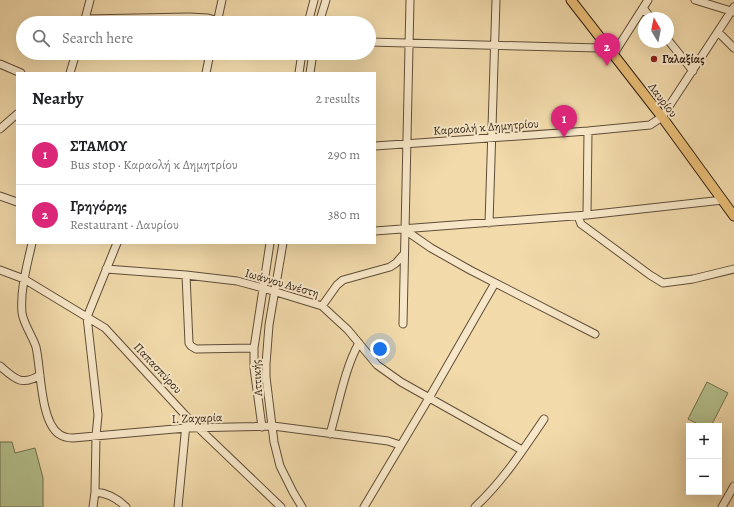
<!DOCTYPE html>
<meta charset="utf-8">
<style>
:root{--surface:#fff;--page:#f2f2f2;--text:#202124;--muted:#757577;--line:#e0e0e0;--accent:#db2777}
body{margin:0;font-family:Alegreya,serif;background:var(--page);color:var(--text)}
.controls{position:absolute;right:12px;bottom:12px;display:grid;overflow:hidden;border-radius:0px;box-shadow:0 4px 16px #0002}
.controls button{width:36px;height:36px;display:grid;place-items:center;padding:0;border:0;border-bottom:1px solid var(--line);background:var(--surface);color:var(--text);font:20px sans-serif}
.compass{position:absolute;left:638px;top:12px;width:36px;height:36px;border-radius:50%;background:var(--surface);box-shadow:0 4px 16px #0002;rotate:350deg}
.you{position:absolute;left:380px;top:349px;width:14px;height:14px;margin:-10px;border:3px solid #fff;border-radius:50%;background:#1a73e8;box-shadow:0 0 0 6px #1a73e833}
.badge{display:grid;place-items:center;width:26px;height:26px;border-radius:50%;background:var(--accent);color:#fff;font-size:13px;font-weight:700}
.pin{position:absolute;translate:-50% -33px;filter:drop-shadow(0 1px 2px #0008)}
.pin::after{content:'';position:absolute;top:21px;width:14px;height:12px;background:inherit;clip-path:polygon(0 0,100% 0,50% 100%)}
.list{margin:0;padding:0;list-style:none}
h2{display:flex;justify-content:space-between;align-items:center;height:52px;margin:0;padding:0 16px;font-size:17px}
h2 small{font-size:13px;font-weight:400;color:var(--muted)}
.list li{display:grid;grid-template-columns:26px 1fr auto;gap:12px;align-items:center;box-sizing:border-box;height:60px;padding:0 16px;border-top:1px solid var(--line)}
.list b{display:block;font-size:15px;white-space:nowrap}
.list p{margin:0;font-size:13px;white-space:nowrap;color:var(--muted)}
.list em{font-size:13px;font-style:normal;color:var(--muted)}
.icon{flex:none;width:22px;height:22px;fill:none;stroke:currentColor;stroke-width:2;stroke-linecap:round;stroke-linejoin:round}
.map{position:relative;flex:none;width:734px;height:507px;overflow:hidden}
.search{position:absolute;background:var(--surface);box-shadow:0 4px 16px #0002;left:16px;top:16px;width:360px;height:44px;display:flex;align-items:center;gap:10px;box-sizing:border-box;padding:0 14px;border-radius:22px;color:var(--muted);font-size:15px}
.panel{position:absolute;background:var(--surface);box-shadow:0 4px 16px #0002;left:16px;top:72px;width:360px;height:172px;border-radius:0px}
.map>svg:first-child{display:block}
.green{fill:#b4c18e;stroke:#717050}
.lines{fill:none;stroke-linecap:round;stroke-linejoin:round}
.minor-casing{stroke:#5f4d38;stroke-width:9}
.major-casing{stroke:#2e1e11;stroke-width:11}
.minor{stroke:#f7e7c8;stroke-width:7}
.major{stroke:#e9bd76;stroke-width:9}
.poi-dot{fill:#8f2418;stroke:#f7e7c8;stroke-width:1.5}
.labels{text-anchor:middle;stroke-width:4;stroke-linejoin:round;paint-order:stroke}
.poi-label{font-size:12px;font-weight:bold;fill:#2e1e11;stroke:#f7e7c8;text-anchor:start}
.street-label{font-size:12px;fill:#2e1e11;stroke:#f7e7c8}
</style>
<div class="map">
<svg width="734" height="507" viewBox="0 0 734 507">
<rect width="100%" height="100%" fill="#f2daab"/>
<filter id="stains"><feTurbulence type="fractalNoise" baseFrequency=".005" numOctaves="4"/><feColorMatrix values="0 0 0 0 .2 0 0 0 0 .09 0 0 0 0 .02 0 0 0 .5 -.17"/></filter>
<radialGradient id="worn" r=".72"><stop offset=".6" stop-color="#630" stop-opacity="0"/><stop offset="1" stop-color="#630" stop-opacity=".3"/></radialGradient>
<path class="green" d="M707 382 728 393 711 426H702L688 419Z
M0 442H12L15 453 35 448 43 478V507H0Z"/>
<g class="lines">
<defs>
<path id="minor" d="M695 0 734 12
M643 8 651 18
M85 19 189 17 208 18 226 23
M84 23 90 0
M217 23 222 0
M308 23 314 0
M319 23 326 0
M718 32 734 48
M668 40 693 71
M369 42 599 48 606 45
M613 55 648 0
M0 64 21 73
M70 73 76 53
M206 73 210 53
M299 73 302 53
M310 73 313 53
M0 129 17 114
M375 146 588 131 650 125 662 117 734 7
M0 196 17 202
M587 215 588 131
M578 216 581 224 650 275 663 283 693 279 734 269
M489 223 496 0
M405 230 431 248 470 270 595 334
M375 231 587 215 723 200
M32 243C27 266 20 289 22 313 24 325 32 335 36 347 41 368 40 421 59 434 63 437 68 438 73 438L186 428 273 426 388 441 400 445
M283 243 269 325 266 364V377L274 442 280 466 293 492 302 507
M106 269 186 275 237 281 263 288 322 306 348 330 377 365 401 382 522 450
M0 270 24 279 105 328 187 417 281 507
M186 275 189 343 191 346 196 349 254 348
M322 306 337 285 343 280 390 267 396 263 403 255
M403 324 410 0
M0 366C14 378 21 387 40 375
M262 427 254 368V348L270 243
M330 434C338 407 345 367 359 343
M95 492C108 493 117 498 126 507
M93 507 95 492 96 436 98 415 87 317 117 243
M178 507 186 424
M364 507 429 398 495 283
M475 507C503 481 523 450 544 419
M722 507 734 486"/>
<path id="major" d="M571 0 662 117 734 216"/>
</defs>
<use href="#minor" class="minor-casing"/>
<use href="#major" class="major-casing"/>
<use href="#minor" class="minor"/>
<use href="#major" class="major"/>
</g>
<circle class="poi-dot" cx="654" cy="59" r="4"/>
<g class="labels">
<g class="poi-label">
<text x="662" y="63">Γαλαξίας</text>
</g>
<g class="street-label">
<text transform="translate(663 100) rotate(53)" y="4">Λαυρίου</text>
<text transform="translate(486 127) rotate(-4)" y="4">Καραολή κ Δημητρίου</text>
<text transform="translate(282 283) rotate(16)" y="4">Ιωάννου Ανέστη</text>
<text transform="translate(158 368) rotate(47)" y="4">Παπασπύρου</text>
<text transform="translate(257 378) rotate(-94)" y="4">Αττικής</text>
<text transform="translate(197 418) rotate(-2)" y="4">Ι. Ζαχαρία</text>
</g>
</g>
<rect width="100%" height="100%" filter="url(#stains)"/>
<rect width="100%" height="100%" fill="url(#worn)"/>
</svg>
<div class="controls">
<button>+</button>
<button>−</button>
</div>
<svg class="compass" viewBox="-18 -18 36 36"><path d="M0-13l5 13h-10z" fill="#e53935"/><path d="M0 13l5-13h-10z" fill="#757577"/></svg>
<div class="you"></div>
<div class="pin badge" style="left:564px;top:138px">1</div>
<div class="pin badge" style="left:607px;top:66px">2</div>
<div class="search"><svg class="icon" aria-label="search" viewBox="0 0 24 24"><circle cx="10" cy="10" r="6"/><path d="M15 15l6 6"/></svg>Search here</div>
<section class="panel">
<h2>Nearby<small>2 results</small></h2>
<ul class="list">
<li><span class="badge">1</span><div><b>ΣΤΑΜΟΥ</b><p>Bus stop · Καραολή κ Δημητρίου</p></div><em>290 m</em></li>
<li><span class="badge">2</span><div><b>Γρηγόρης</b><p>Restaurant · Λαυρίου</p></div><em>380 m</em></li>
</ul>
</section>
</div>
